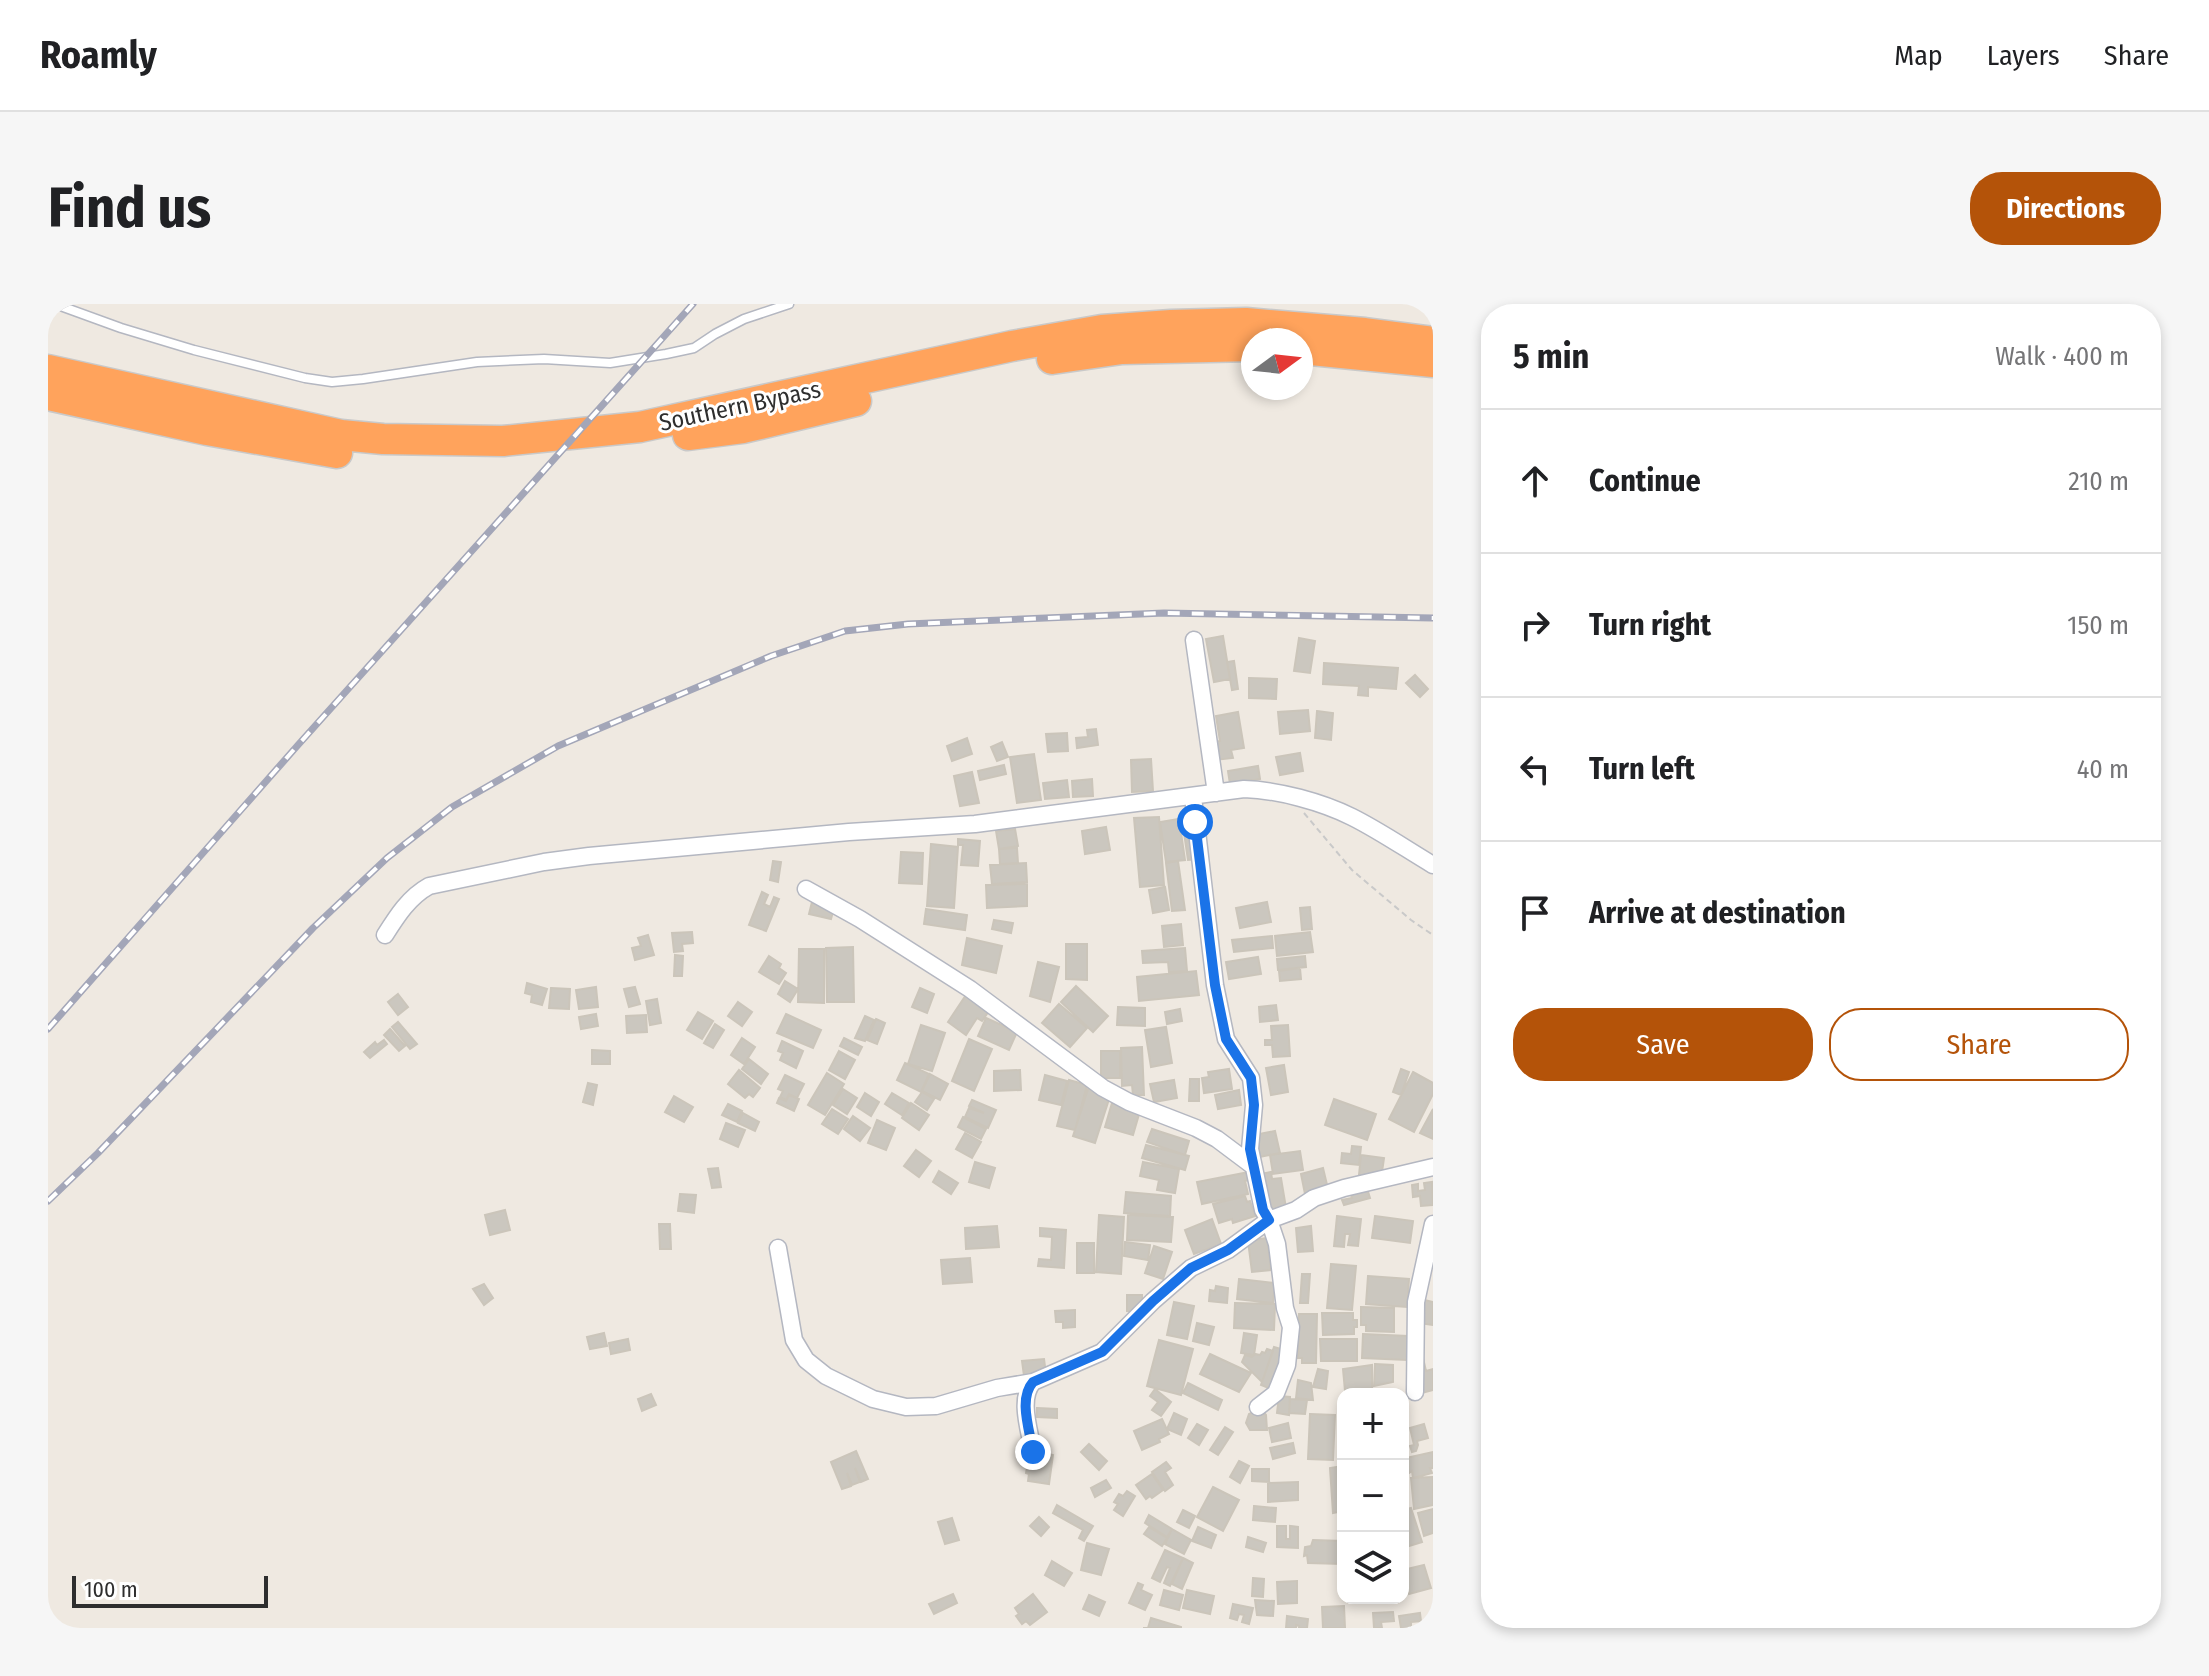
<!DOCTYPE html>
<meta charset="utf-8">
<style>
:root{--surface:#fff;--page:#f6f6f6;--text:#202124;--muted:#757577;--line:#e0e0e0;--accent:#b45309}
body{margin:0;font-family:"Fira Sans Condensed",sans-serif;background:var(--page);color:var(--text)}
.controls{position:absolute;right:24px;bottom:24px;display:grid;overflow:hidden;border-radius:16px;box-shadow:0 4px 12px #0003}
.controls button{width:72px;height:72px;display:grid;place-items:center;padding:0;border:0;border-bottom:2px solid var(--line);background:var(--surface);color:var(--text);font:40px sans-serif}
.compass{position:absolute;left:1193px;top:24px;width:72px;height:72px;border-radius:50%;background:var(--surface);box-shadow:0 4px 12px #0003;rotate:75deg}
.scale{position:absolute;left:24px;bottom:20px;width:196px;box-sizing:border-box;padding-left:8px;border:4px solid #2e2e2e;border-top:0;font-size:22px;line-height:28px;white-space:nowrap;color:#2e2e2e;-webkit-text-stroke:6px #fff;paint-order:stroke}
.stop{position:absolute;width:24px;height:24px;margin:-18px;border:6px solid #1a73e8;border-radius:50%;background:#fff}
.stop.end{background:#1a73e8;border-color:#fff;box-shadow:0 2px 8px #0008}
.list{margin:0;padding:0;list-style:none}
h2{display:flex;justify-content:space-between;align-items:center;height:104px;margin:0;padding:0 32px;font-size:34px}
h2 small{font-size:26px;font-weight:400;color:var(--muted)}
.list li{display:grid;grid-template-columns:52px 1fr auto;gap:24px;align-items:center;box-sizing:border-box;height:144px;padding:0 32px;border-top:2px solid var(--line)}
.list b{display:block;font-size:30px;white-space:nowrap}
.list em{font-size:26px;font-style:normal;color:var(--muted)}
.actions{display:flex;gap:16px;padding:24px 32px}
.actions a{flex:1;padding:18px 0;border:2px solid var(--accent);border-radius:32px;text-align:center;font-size:28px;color:var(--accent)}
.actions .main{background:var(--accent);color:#fff}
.icon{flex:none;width:44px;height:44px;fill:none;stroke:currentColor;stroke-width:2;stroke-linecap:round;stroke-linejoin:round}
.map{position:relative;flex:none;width:1385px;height:1324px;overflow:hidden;border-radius:32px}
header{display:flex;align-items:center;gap:48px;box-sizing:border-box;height:112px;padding:0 40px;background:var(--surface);border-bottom:2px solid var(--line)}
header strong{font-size:38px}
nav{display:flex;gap:44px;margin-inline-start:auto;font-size:28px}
.intro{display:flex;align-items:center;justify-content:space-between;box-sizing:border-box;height:192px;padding:0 48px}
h1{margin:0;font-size:56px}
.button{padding:20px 36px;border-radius:32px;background:var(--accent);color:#fff;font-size:28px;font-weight:700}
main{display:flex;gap:48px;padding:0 48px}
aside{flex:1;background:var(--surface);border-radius:32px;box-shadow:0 4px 12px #0003}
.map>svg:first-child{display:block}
.building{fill:#cbc7bf;stroke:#cbc5ba;stroke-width:2}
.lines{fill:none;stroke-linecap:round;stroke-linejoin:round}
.lane-casing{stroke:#b4b7c1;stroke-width:11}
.street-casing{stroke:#b4b7c1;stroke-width:19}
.highway-casing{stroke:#c9c9c9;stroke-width:33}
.path{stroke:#c9c9c9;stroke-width:2;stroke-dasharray:6 4;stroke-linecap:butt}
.lane{stroke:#fff;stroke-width:8}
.street{stroke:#fff;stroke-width:16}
.highway{stroke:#ffa35c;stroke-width:30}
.rail-casing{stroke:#a3a6b8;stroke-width:7}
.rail{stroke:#fff;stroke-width:4;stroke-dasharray:12;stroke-linecap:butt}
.route{stroke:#1a73e8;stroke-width:10}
.labels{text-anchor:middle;stroke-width:6;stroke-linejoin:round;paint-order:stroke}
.street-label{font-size:24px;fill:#2e2e2e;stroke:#fff}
</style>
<header>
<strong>Roamly</strong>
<nav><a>Map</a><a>Layers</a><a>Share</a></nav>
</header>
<div class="intro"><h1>Find us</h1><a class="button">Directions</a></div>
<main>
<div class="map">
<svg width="1385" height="1324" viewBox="0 0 1385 1324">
<rect width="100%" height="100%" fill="#efe9e1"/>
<path class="building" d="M1175 332 1182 375 1166 378 1158 335Z
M1251 334 1267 337 1262 369 1246 367Z
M1186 357 1190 385 1184 386 1179 358Z
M1276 359 1350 364 1348 385 1320 383V392L1310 391 1311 382 1275 380Z
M1367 371 1380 385 1372 393 1358 379Z
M1201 374 1229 375 1228 395 1201 394Z
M1260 406 1262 427 1232 430 1230 408Z
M1269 407 1285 409 1283 436 1267 434Z
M1190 408 1196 444 1183 446 1185 454 1167 456 1164 438 1172 437 1168 412Z
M1048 425 1050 441 1029 444 1028 434 1040 433 1039 426Z
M1019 429 1020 447 1000 448 998 430Z
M919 434 924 450 904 457 899 442Z
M954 438 960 453 949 457 943 443Z
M1252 449 1255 467 1232 471 1228 453Z
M986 450 993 496 969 499 962 453Z
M1103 455 1105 487 1084 488 1083 456Z
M956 461 958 470 932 476 930 467Z
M1210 462 1212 475 1182 480 1180 467Z
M924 468 931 499 912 502 906 472Z
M1044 475 1045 492 1025 493 1024 477Z
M1019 476 1021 493 997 495 995 479Z
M1111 513 1116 581 1092 583 1086 514Z
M1131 515 1137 556 1118 558 1112 518Z
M1146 521 1150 555 1140 556 1135 522Z
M1058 523 1062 546 1037 550 1034 527Z
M967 525 970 542 951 545 948 527Z
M910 535 932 537 930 562 913 561 915 541H910Z
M883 540 910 543 906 604 879 602Z
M969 544 970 559 952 560 951 545Z
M853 548 875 549 874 580 851 579Z
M725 557 733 558 730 578 722 576Z
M1130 557 1137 606 1124 607 1118 559Z
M978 559 979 578 944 580 942 561Z
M979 580V602L939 604 938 581Z
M1117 583 1121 606 1105 609 1101 586Z
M714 588 720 591 716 600 722 603 726 593 731 595 718 627 701 621Z
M764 598 786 604 783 615 761 610Z
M1219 598 1223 618 1192 624 1188 604Z
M1262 603 1264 625 1254 626 1252 604Z
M878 605 919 611 917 626 876 620Z
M946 616 965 619 963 629 944 625Z
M1133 620 1135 641 1116 643 1114 622Z
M644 628 645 639 634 640 635 647 626 648 624 629Z
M1262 628 1265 648 1229 652 1227 632Z
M600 631 606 651 587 656 584 644 593 642 590 634Z
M1224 632 1225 644 1186 648 1184 636Z
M919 634 954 642 948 669 914 661Z
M1018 640H1039V676L1018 675Z
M805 643 806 698H779L778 644Z
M1137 644 1139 667 1121 668 1120 658 1095 659 1094 647Z
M751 645H776V699L750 698Z
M627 651 635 652 634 672H626Z
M721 652 733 660 731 664 738 669 731 680 711 668Z
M1257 652 1258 663 1230 666 1229 655Z
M1210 653 1213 670 1181 675 1178 658Z
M990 658 1011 663 1002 698 982 692Z
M1252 664 1253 675 1232 677 1231 667Z
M1148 667 1151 691 1091 697 1089 673Z
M737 677 750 685 742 698 730 690Z
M479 679 499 685 494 701 483 698 484 691 477 689Z
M1028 682 1060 712 1045 728 1013 698Z
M548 683 550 703 531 705 528 686Z
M587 683 592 700 581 703 576 685Z
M503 684 522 685 521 705 501 704Z
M872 684 886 690 879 709 864 703Z
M920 688 943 704 934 717 929 714 918 731 900 718Z
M350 690 360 703 350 711 340 698Z
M609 695 613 719 602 721 598 697Z
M690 698 704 708 694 722 680 712Z
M1011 700 1039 724 1022 743 994 719Z
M1228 701 1230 716 1212 718 1211 703Z
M1070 703 1097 704V722L1069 721Z
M1132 705 1134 717 1119 720 1117 708Z
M650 708 665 717 654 735 639 726Z
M548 710 550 722 533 725 531 713Z
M738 710 773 726 765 744 729 729Z
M598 711 599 728 579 729 578 712Z
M817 712 826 716 817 737 807 734Z
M938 714 969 728 961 746 930 732Z
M828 715 837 719 829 740 819 736Z
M350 718 369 740 362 745 344 723Z
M667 720 676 726 665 744 656 739Z
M873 721 897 729 884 767 860 760Z
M1240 721 1242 752 1225 753 1224 741H1217V736H1224L1223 722Z
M1118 723 1124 759 1103 763 1097 726Z
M342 725 357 742 351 747 336 731Z
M694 734 707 743 696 760 683 751Z
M796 734 814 743 810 751 792 742Z
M921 735 944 745 926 787 904 777Z
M336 736 339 740 322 754 316 748 327 738 329 741Z
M734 737 755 747 748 764 732 756 735 749 730 747Z
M1094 743 1096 791H1085L1084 781 1074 782 1073 744Z
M544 746 562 747V760H544Z
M791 747 807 756 797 775 781 766Z
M1053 747H1072V774H1053Z
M701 755 720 770 713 780 694 765Z
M857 759 881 770 873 788 849 776Z
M1236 761 1240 788 1223 791 1218 764Z
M1181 765 1184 785 1156 789 1154 774 1161 773 1160 768Z
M1353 765 1361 768 1353 791 1345 788Z
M691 766 712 784 705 793 701 790 697 794 680 780Z
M972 766 973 786 946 787V767Z
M1365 768 1385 779V790L1366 828 1341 815Z
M779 769 796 780 777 811 760 801Z
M882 770 900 780 892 796 874 787Z
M737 771 756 780 749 794 741 790 738 796 732 793 735 787 730 785Z
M997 771 1019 777 1013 801 991 796Z
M1142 775H1151V797H1141Z
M1021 776 1039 781 1027 826 1009 822Z
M1126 776 1129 794 1106 798 1102 780Z
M540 779 549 781 545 801 535 798Z
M1041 782 1063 789 1047 839 1025 832Z
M795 785 809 794 799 810 785 801Z
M1191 786 1193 801 1170 805 1167 791Z
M874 788 886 795 879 806 867 798Z
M817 789 831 798 823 812 809 803Z
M844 789 861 799 854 811 837 800Z
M741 791 751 795 746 807 729 799 731 794 738 797Z
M626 792 645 803 636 818 617 808Z
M1286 795 1328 810 1319 836 1277 821Z
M924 796 948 806 940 824 917 813 921 804 936 809 921 802Z
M863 799 881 811 871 826 854 814Z
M1064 799 1092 807 1085 831 1057 823Z
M680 800 694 807 689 818 674 811Z
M784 805 800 815 790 830 774 820Z
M1385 805V835L1372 829Z
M695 809 711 818 707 827 690 819Z
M805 812 822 824 812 837 796 825Z
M915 813 938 825 933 835 910 823Z
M829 816 847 824 838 846 820 839Z
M678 819 697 826 690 843 672 835Z
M1104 825 1141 837 1137 851 1099 838Z
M1227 827 1232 849 1211 853 1206 831Z
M917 829 933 838 924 854 908 845Z
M1098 841 1141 852 1137 866 1094 854Z
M1304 842 1313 843 1311 861 1293 859 1294 849 1303 850Z
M868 846 883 857 871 873 856 862Z
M1252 847 1255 866 1225 870 1222 851Z
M1313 851 1336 854 1333 875 1311 871Z
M927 858 947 864 941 884 921 878Z
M1095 858 1131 865 1127 889 1109 886 1111 876 1092 872Z
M670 864 673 883 664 884 660 865Z
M1275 864 1280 885 1257 890 1253 870Z
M891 867 910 879 903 890 885 878Z
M1201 868 1202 876 1197 877 1200 890 1154 900 1149 878Z
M1223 868 1224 875 1233 874 1238 904 1219 907 1213 870Z
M1384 878 1385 901 1373 902 1372 892 1365 893 1364 881 1370 880V887L1377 886 1376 879Z
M1318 881 1322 894 1296 901 1294 896 1304 894 1301 885Z
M1078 888 1123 892 1122 912 1076 909Z
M632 890 648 891 646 909 630 907Z
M1197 892 1199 898 1202 897 1207 912 1185 919 1184 915 1171 919 1165 900Z
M457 906 462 926 442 931 437 911Z
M1051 911 1076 913 1073 970 1048 968Z
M1080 911 1125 913 1123 938 1079 936Z
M1289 912 1313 915 1310 942 1300 941 1302 930H1297L1296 943 1286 942Z
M1327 912 1365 917 1362 939 1324 934Z
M1164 915 1173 940 1146 950 1137 926Z
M611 920H622L623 945H612Z
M949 922 951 943 918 945 917 924Z
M1263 922 1265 947 1250 948 1248 924Z
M992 924 1018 926 1016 964 990 962 991 955 1003 956 1004 933 992 932Z
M1219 934 1223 966 1204 968 1200 937Z
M1077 938 1102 941 1100 956 1076 952Z
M1029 939H1046V969H1029Z
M1106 942 1124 948 1115 975 1097 969Z
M922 954 924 978 895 980 893 956Z
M1283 960 1308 962 1304 1006 1279 1004Z
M1254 970H1262L1260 999H1252Z
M1320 972 1361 975 1359 1003 1318 1000Z
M1191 975 1227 979 1225 999 1189 995Z
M436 980 445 994 436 1001 425 985Z
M1168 982 1180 984 1179 999 1161 997 1162 986 1167 987Z
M1079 991H1094V1008L1079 1007Z
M1372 995 1385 998V1021L1370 1019Z
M1126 998 1146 1002 1139 1035 1119 1031Z
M1187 999 1227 1000 1226 1026 1186 1024Z
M1313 1003 1346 1004V1028L1318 1027V1021H1313Z
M1027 1006V1023L1015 1024V1018H1008L1007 1007Z
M1274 1009H1305V1016H1309V1023H1306V1030L1275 1031Z
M1251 1010H1269L1268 1059H1254V1054H1250Z
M1149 1019 1166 1023 1161 1041 1145 1037Z
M556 1029 559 1042 542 1045 539 1033Z
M1196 1029 1209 1031 1206 1051 1193 1049Z
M1315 1030 1360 1032 1359 1056 1314 1054Z
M580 1035 582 1046 563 1050 561 1039Z
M1272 1035H1309V1057H1273Z
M1111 1036 1145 1045 1133 1091 1099 1082Z
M1226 1043 1236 1046 1223 1085 1213 1081Z
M1219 1045 1225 1047 1214 1078 1194 1058 1197 1051 1204 1053 1208 1050 1212 1051 1214 1048 1217 1049Z
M1162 1050 1203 1069 1191 1088 1152 1070Z
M1375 1054 1378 1067 1385 1065V1086L1374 1089Z
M996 1055 998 1070 976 1072 974 1057Z
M1327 1060 1345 1061V1078L1326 1082Z
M1324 1061V1086L1297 1087 1295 1065Z
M1270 1065 1280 1067 1278 1085 1265 1083Z
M1250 1076 1263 1079 1265 1096 1248 1094Z
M1140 1079 1174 1096 1170 1106 1135 1089Z
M1107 1085 1123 1098 1113 1112 1104 1106 1110 1098 1102 1092Z
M603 1090 608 1101 594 1107 590 1095Z
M1231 1092 1242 1093 1241 1111 1229 1109Z
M1242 1095 1259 1096 1257 1110 1241 1109Z
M989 1104 1009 1105V1114L989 1113Z
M1213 1105 1218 1111 1219 1126H1202L1198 1119 1201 1110Z
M1126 1109 1139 1115 1133 1131 1119 1125Z
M1262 1110 1287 1111 1285 1156 1260 1155Z
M1114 1115 1121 1130 1111 1135 1112 1138 1094 1146 1086 1127Z
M1240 1119 1243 1134 1224 1138 1221 1124Z
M1149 1120 1160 1126 1151 1141 1140 1134Z
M1376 1120 1380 1134 1369 1137 1370 1141 1368 1147 1364 1148 1362 1142 1366 1141 1362 1124Z
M1177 1123 1185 1128 1170 1151 1162 1146Z
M1245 1139 1247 1149 1225 1155 1222 1144Z
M1041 1140 1059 1157 1051 1166 1033 1148Z
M808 1147 820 1175 813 1178 807 1164 812 1178 804 1181 799 1169 803 1182 794 1185 783 1158Z
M991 1148 1005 1151 1001 1180 980 1177 981 1170 978 1169 981 1151Z
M1385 1148V1164H1382L1384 1169 1365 1174 1364 1167 1361 1169 1358 1154Z
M1191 1157 1201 1162 1192 1179 1182 1173Z
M1118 1158 1123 1164 1117 1168 1125 1181 1117 1187 1104 1168Z
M1295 1162V1207L1285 1209 1282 1164Z
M1204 1165H1221V1178L1204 1177Z
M1104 1170 1115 1186 1104 1194 1102 1192 1098 1195 1088 1181Z
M1385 1173V1201L1366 1205 1363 1174Z
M1058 1176 1063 1184 1047 1193 1043 1184Z
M1250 1178V1196L1220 1198V1179Z
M1165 1183 1191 1196 1175 1227 1149 1213Z
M1079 1187 1087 1192 1075 1212 1066 1206 1070 1200 1066 1198 1071 1190 1075 1192Z
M1009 1201 1045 1222 1036 1237 1031 1234 1035 1226 1005 1209Z
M1206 1202 1228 1204 1227 1218 1205 1216Z
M1363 1204 1374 1238 1355 1244V1206Z
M1385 1205V1229L1376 1232 1370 1209Z
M1135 1206 1147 1212 1141 1224 1129 1218Z
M1101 1211 1124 1225 1119 1233 1097 1219Z
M991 1213 1001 1223 993 1232 982 1222Z
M904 1214 911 1236 897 1240 890 1218Z
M1229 1222H1238V1235H1242V1222L1250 1223V1244L1229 1243Z
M1101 1223 1119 1234 1114 1242 1096 1230Z
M1150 1223 1168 1231 1163 1244 1144 1237Z
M1124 1225 1143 1236 1136 1250 1117 1240Z
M1200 1233 1218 1239 1215 1248 1198 1243Z
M1265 1236 1295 1237V1260L1260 1259 1259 1251 1256 1252 1257 1243 1263 1242Z
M1039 1239 1061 1245 1053 1271 1033 1266Z
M1117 1246 1135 1254 1122 1282 1116 1279 1122 1264 1119 1263 1112 1278 1104 1274Z
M1135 1254 1145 1259 1134 1285 1124 1280Z
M1004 1257 1024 1269 1016 1282 997 1271Z
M1376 1261 1383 1284 1361 1290 1355 1266Z
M1205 1274 1216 1275 1215 1293 1204 1292Z
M1249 1277V1299L1230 1300 1229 1278Z
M1090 1279 1095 1281 1093 1286 1104 1291 1097 1306 1081 1299Z
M1116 1286 1135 1291 1131 1306 1112 1301Z
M1139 1286 1166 1292 1162 1310 1135 1304Z
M905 1290 909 1299 886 1310 881 1300Z
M985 1290 999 1308 982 1321 978 1317 974 1320 968 1312 971 1310 967 1304Z
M1041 1291 1057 1298 1051 1312 1035 1305Z
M1207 1296 1226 1297 1225 1312 1209 1311Z
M1185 1300 1205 1304 1201 1320 1194 1318 1196 1311 1191 1310 1189 1316 1182 1314Z
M1296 1302 1297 1324H1275L1274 1303Z
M1345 1308 1346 1317 1333 1318 1334 1324H1326L1325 1309Z
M1372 1309 1373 1317 1363 1318V1324H1353L1351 1312Z
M1239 1312 1260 1315 1259 1324H1251V1322L1248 1321V1324H1238Z
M1103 1314 1133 1323V1324H1095H1100Z"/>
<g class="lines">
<defs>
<path id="lane" d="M7 0 73 24 146 46 257 74 284 78 315 75 429 58 496 55 562 59 618 50 646 44 667 30 696 15 741 0"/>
<path id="street" d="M1146 336 1168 489
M1145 493 1167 681 1178 735 1203 774 1206 801 1202 845 1215 906 1221 916 1229 940 1237 1004 1243 1023 1239 1061 1228 1089 1210 1103
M758 585 812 615 922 685 1055 784 1081 798 1148 824 1169 835 1205 862
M337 631C349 612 361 593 381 582L496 558 541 552 801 528 927 520 1196 485C1230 486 1274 498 1304 513 1332 527 1358 545 1385 561
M730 944 746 1036 758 1056 778 1072 825 1095 858 1103 888 1102 949 1084 985 1078
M1367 1088 1368 998 1385 920
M985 1148C982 1127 970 1095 985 1078L1054 1048 1105 997 1143 964 1180 946 1221 916 1248 906 1266 894 1296 884 1385 863"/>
<path id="highway" d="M1253 45 1385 58
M1004 55 1074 45 1205 42
M0 66 293 131 335 135 455 137 592 123 964 42 1054 26 1123 21 1198 19 1317 29 1385 38
M0 91 159 126 289 149
M640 131 695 124 808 97"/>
</defs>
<use href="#lane" class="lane-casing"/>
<use href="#street" class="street-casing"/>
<use href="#highway" class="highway-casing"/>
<path class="path" d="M1256 509 1304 566 1363 616 1385 631"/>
<use href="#lane" class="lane"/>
<use href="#street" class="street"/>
<use href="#highway" class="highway"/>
<defs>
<path id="rail" d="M0 725 250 441 645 0
M0 897 50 849 265 624 339 554 404 503 510 442 723 352 797 327 860 320 1116 309 1385 314"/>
</defs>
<use href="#rail" class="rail-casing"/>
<use href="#rail" class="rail"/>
</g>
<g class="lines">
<path class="route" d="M985 1148C982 1127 970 1095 985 1078L1054 1048 1105 997 1143 964 1180 946 1221 916 1215 906 1202 845 1206 801 1203 774 1178 735 1167 681 1147 518"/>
</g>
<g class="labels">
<g class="street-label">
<text transform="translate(692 102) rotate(-12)" y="8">Southern Bypass</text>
</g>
</g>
</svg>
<div class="controls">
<button>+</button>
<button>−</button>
<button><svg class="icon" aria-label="layers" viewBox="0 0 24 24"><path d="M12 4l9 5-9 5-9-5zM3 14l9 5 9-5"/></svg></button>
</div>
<svg class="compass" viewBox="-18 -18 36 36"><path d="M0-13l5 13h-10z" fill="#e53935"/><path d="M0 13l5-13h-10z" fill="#757577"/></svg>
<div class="scale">100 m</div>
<div class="stop" style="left:1147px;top:518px"></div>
<div class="stop end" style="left:985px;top:1148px"></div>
</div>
<aside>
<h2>5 min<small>Walk · 400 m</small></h2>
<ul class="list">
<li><svg class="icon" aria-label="ahead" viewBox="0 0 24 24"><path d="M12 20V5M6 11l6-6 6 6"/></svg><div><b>Continue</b></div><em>210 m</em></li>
<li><svg class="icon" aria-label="right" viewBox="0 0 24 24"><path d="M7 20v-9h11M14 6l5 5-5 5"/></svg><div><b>Turn right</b></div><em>150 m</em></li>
<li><svg class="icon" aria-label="left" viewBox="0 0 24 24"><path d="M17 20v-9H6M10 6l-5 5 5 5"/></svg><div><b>Turn left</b></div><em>40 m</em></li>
<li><svg class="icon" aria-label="arrive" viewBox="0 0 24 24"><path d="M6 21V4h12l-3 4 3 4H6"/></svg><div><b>Arrive at destination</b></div></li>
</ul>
<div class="actions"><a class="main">Save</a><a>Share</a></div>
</aside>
</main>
